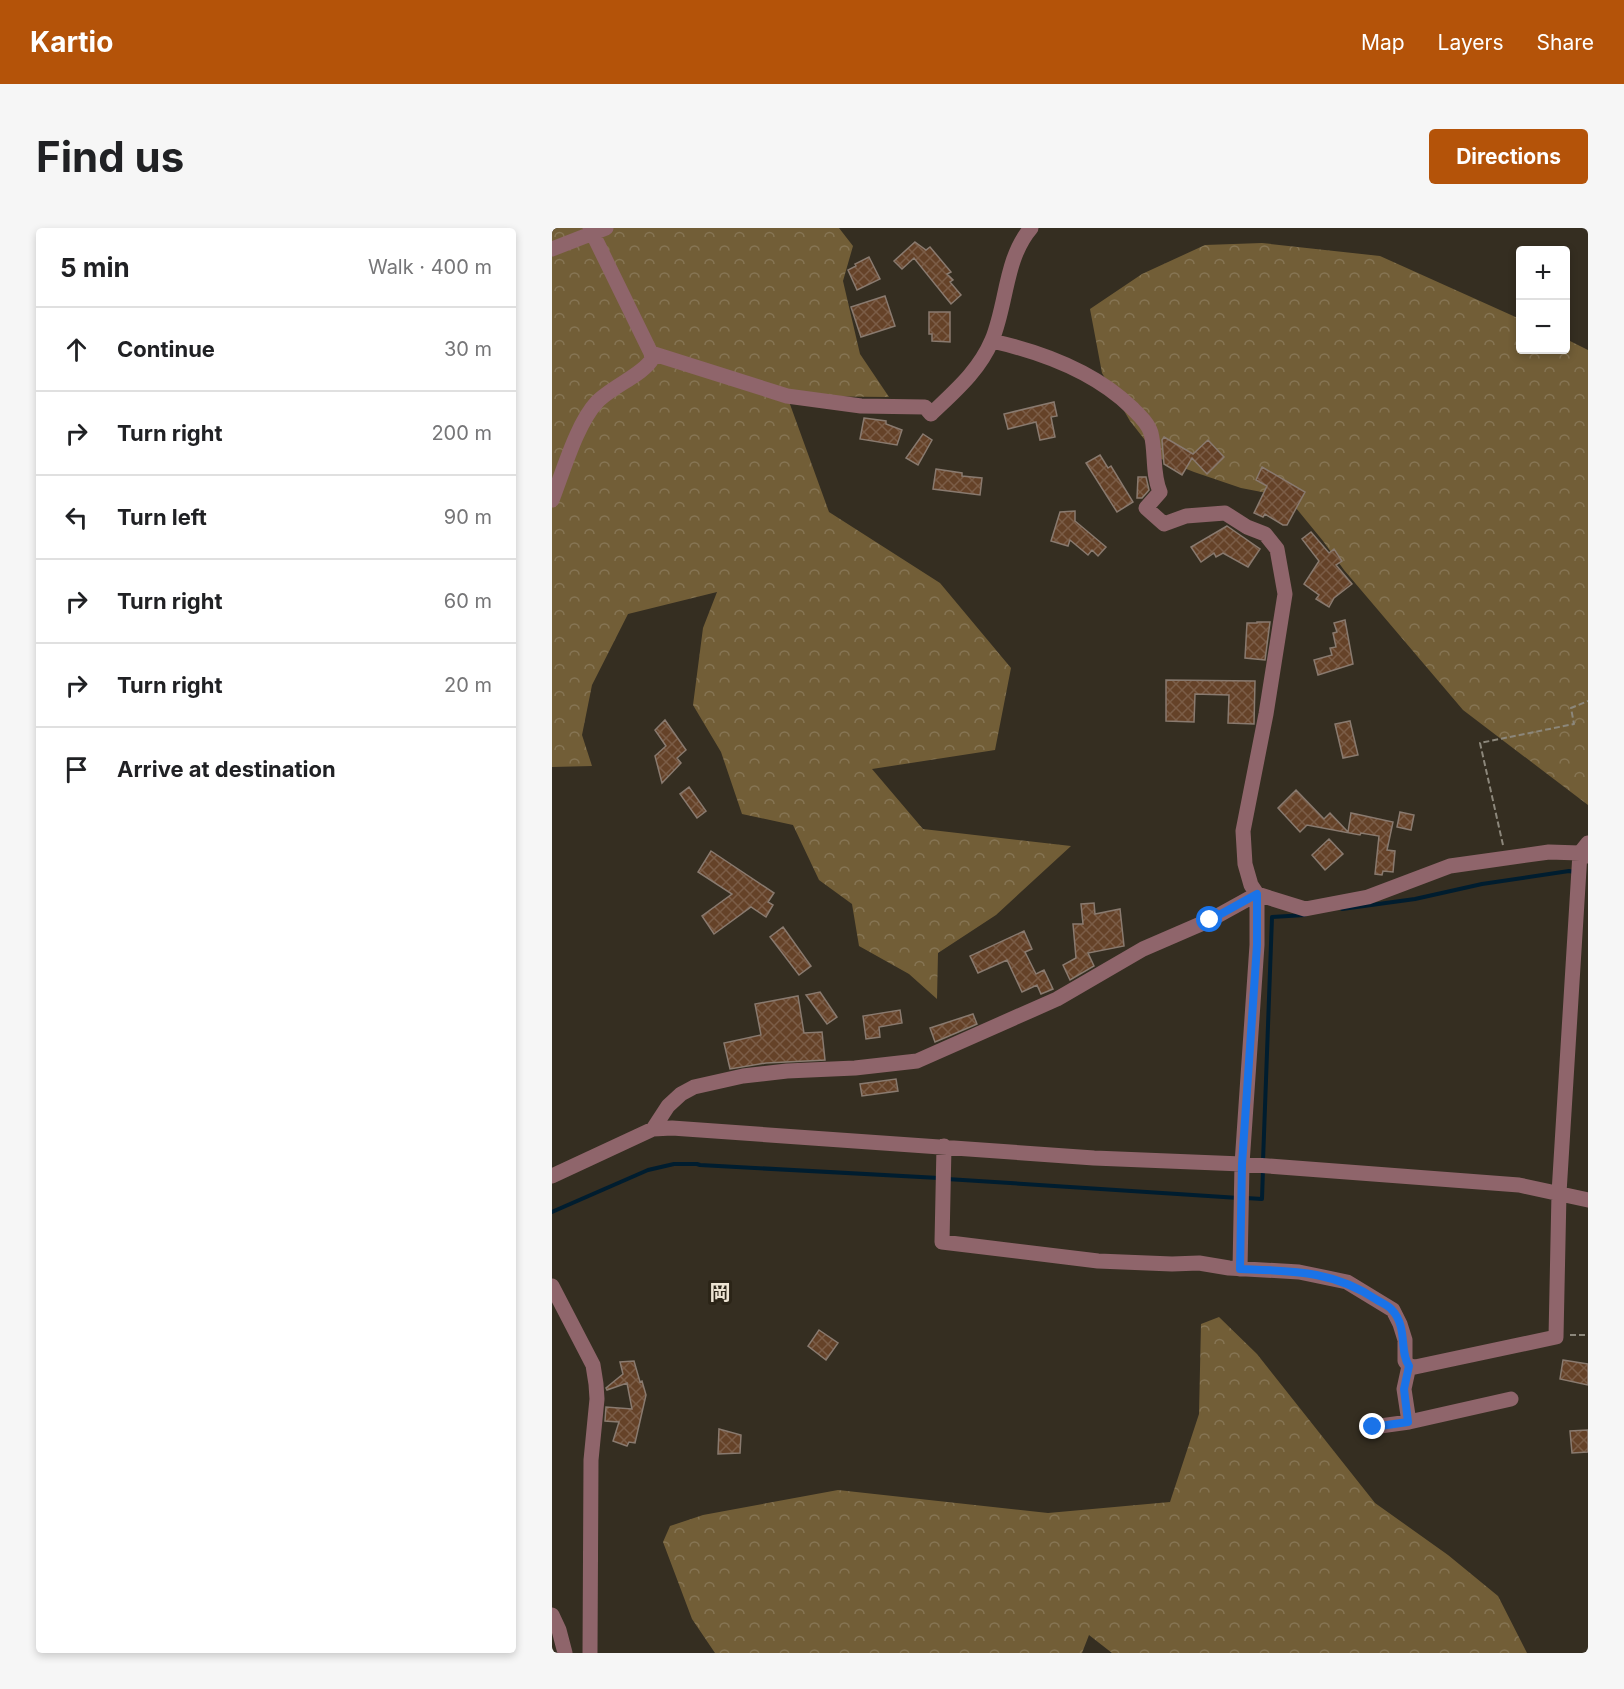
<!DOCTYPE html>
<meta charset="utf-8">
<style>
:root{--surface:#fff;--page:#f6f6f6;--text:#202124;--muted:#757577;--line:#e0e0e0;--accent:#b45309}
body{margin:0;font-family:Inter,"Noto Sans JP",sans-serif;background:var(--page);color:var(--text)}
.controls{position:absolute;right:18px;top:18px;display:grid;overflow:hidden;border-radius:6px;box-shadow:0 3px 9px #0003}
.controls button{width:54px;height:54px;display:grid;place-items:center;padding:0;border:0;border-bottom:2px solid var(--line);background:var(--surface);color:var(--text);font:30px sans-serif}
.stop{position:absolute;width:18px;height:18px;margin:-14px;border:4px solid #1a73e8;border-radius:50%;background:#fff}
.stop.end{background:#1a73e8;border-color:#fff;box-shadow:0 2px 6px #0008}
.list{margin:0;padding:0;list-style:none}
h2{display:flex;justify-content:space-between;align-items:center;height:78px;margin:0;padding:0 24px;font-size:26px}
h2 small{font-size:20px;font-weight:400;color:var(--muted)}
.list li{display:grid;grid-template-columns:39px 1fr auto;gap:18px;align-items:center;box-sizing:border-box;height:84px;padding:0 24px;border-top:2px solid var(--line)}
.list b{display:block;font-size:22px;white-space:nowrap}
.list em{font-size:20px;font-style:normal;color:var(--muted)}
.icon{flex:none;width:33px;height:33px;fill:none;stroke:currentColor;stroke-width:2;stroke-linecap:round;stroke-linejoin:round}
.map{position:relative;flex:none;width:1036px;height:1425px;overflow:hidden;border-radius:6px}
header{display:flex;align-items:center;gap:36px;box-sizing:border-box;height:84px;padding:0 30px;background:var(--accent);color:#fff}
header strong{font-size:28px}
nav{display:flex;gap:33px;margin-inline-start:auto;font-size:21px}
.intro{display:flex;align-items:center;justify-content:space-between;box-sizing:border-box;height:144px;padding:0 36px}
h1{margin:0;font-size:42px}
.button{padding:15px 27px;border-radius:6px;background:var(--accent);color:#fff;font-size:21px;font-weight:700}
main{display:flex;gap:36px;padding:0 36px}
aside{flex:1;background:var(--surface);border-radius:6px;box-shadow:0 3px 9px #0003}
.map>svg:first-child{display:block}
.forest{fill:url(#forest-crowns)}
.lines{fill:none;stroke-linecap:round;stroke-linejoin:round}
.stream{stroke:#001d2f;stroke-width:4}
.building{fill:url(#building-cross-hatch);stroke:#897a6f;stroke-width:1.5}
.path{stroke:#8c877b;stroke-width:2;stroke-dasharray:6 3;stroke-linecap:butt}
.minor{stroke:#8f656b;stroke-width:15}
.route{stroke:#1a73e8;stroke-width:8}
.labels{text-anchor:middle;stroke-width:6;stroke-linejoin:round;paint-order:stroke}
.quarter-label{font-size:21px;font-weight:bold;fill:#ece3d2;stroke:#2b2417}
</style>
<header>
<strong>Kartio</strong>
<nav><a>Map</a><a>Layers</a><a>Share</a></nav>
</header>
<div class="intro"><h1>Find us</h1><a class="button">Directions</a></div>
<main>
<aside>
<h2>5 min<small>Walk · 400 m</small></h2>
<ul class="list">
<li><svg class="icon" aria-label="ahead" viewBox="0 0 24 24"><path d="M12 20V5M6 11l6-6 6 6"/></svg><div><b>Continue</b></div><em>30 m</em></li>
<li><svg class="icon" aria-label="right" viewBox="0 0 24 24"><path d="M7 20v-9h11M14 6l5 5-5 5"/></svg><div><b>Turn right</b></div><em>200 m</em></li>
<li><svg class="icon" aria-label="left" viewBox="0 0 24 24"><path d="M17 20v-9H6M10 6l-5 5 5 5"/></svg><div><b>Turn left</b></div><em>90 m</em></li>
<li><svg class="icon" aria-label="right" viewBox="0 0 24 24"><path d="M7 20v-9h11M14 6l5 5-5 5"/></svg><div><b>Turn right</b></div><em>60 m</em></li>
<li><svg class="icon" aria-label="right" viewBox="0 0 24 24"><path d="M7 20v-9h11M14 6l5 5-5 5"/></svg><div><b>Turn right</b></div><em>20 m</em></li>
<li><svg class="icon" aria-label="arrive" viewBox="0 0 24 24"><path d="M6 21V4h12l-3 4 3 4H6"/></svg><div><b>Arrive at destination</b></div></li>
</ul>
</aside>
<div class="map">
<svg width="1036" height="1425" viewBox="0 0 1036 1425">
<defs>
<pattern id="forest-crowns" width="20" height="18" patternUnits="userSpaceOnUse" patternTransform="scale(1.5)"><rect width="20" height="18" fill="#725e37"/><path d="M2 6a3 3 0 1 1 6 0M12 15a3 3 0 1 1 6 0" fill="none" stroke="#867554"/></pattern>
<pattern id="building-cross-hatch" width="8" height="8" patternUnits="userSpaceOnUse" patternTransform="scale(1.5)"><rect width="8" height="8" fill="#654228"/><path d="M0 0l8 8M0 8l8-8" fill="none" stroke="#7b5d47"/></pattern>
</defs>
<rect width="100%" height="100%" fill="#352e21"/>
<path class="forest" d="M0 0H287L301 18 291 53 308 126 337 169 235 168 277 284 388 355 459 440 443 522 320 541 371 601 519 618 444 687 386 725 385 771 357 746 307 718 300 676 267 652 241 597 190 586 169 524 141 477 151 400 165 364 76 386 40 457 30 507 40 538 0 539Z
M710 15 828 28 968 91 969 122H1014V111L1036 122V577L911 482 792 342 771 313 735 269 689 260 642 244 607 230 578 193 550 145 538 81 590 46 653 17Z
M667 1089 705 1126 823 1275 896 1327 946 1368 975 1425H560L537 1407 530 1425H163L140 1391 111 1314 118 1298 151 1287 286 1262 496 1285 618 1274 647 1186 649 1096Z"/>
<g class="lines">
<path class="stream" d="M790 681 863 671 930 656 1017 643 1022 644
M711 933 720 689 753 687
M395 951 687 970
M694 970 710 971 711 941
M0 984 96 942 122 936H145L148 937 387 950"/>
</g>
<path class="building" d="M363 14 374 22 378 19 399 44 395 46 401 52 398 54 409 67 399 76 362 30 350 41 342 33Z
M317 29 328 51 305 62 296 42 304 38 303 36Z
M333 68 343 98 309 109 299 79Z
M377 84H398V114L380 113V106H377Z
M502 174 505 188 499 189 503 209 488 212 484 194 456 201 452 186Z
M312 190 334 193V196L350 202 345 217 308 211Z
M371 206 380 212 366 237 354 230Z
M612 209 641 226 656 212 672 229 655 246 640 230 630 247 612 236 610 212Z
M548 227 556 240 559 238 581 274 565 284 534 235Z
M710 239 753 264 735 297H731L713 286 711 289 702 285 715 258 704 252Z
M384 241 410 245V248L430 250 428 267 381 261Z
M586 249H594L597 262 590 270H585Z
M523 283V293L554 319 546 328 540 322 536 327 518 312 516 318 499 313 508 284Z
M675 298 708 321 696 339 671 325 664 329 662 325 649 334 639 319Z
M759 304 777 325 782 321 790 333 784 337 800 356 782 370 777 379 764 371 767 367 752 356 767 333 750 311Z
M793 392 801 436 766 447 762 432 780 427 778 420 784 419 781 405 785 404 782 395Z
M705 394H718L713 432 693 430 695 395H705Z
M614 452 703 453 702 496 676 495 677 467 643 466 642 494 614 493Z
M113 492 134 522 125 530 129 535 110 555 103 528 114 518 103 502Z
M798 493 806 527 791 530 783 496Z
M137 559 154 583 145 590 128 566Z
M744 562 772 591 778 585 796 604 799 585 841 594 835 622 843 623 841 644 831 643 830 647 823 646 827 608 809 605 808 607 755 597 748 604 726 580Z
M848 584 862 587 859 602 845 599Z
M777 611 791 626 773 642 760 627Z
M159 623 222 665 216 674 221 677 214 689 199 679 162 706 150 688 180 666 146 644Z
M542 675 543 686 568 681 572 718 536 725 542 738 518 752 511 737 524 730 521 696H531L529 676Z
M231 699 259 738 247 747 218 709Z
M472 703 480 721 473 724 484 746 492 742 501 761 489 766 485 757 470 764 455 732 426 745 418 728Z
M268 764 285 789 275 796 254 767Z
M246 768 252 805 270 804 273 832 214 835 178 841 172 815 209 807 203 776Z
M348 782 350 795 327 799 328 809 314 811 311 788Z
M421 786 425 796 383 814 378 800Z
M344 851 346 863 310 868 308 856Z
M267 1102 286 1115 274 1132 256 1118Z
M1011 1132 1036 1136V1157L1008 1151Z
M82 1133 88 1154 90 1153 94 1167 83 1215 77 1214 75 1218 61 1213 67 1194 53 1193 54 1179 80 1181 75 1155 55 1162 54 1160 71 1146 68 1134Z
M167 1201 189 1207 188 1225 166 1226Z
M1036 1202V1224L1020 1225 1018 1203Z"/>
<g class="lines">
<path class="path" d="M951 617 928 515 1022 496 1019 480 1036 473
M1018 1107H1036"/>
<path class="minor" d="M0 21 54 0
M440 113C489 124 543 144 580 180 587 187 596 195 599 205 604 225 600 245 608 264L594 280 612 296 634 288 673 285 695 299 713 306 725 321 733 366 714 486 691 603 693 636 699 657 705 666V717L690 936 688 1041
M99 125 235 168 309 178 373 179 379 186C403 163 427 143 440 112 455 76 453 30 479 0
M0 272C11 244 25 195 45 174 59 159 92 146 100 131L99 125 38 0
M101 901 116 878 129 866 142 859 191 848 235 843 303 840 365 833 505 771 591 721 658 692 705 666 753 681 816 669 898 638 997 624 1028 625 1035 628
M392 918 390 1014 546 1033 620 1036 647 1035 677 1040 747 1044 795 1054 841 1082 848 1096 853 1112V1133L857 1138 863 1139 1004 1109 1007 965 1028 625 1036 615
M0 948 101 901 120 900 542 930 690 936 967 957 1036 972
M0 1058 41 1137 44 1156 45 1171 39 1232 38 1425
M857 1138 852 1161 857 1194 959 1171
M821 1199 857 1194
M0 1387 7 1402 13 1425"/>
</g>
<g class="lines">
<path class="route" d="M658 692 705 666V717L690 936 688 1041C739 1043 781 1042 825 1072 830 1075 837 1078 840 1082 856 1099 847 1123 857 1138L852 1161 856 1194 821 1199"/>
</g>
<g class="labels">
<g class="quarter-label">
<text x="168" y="1072">岡</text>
</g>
</g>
</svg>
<div class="controls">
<button>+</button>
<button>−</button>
</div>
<div class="stop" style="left:658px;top:692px"></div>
<div class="stop end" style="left:821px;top:1199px"></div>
</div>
</main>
